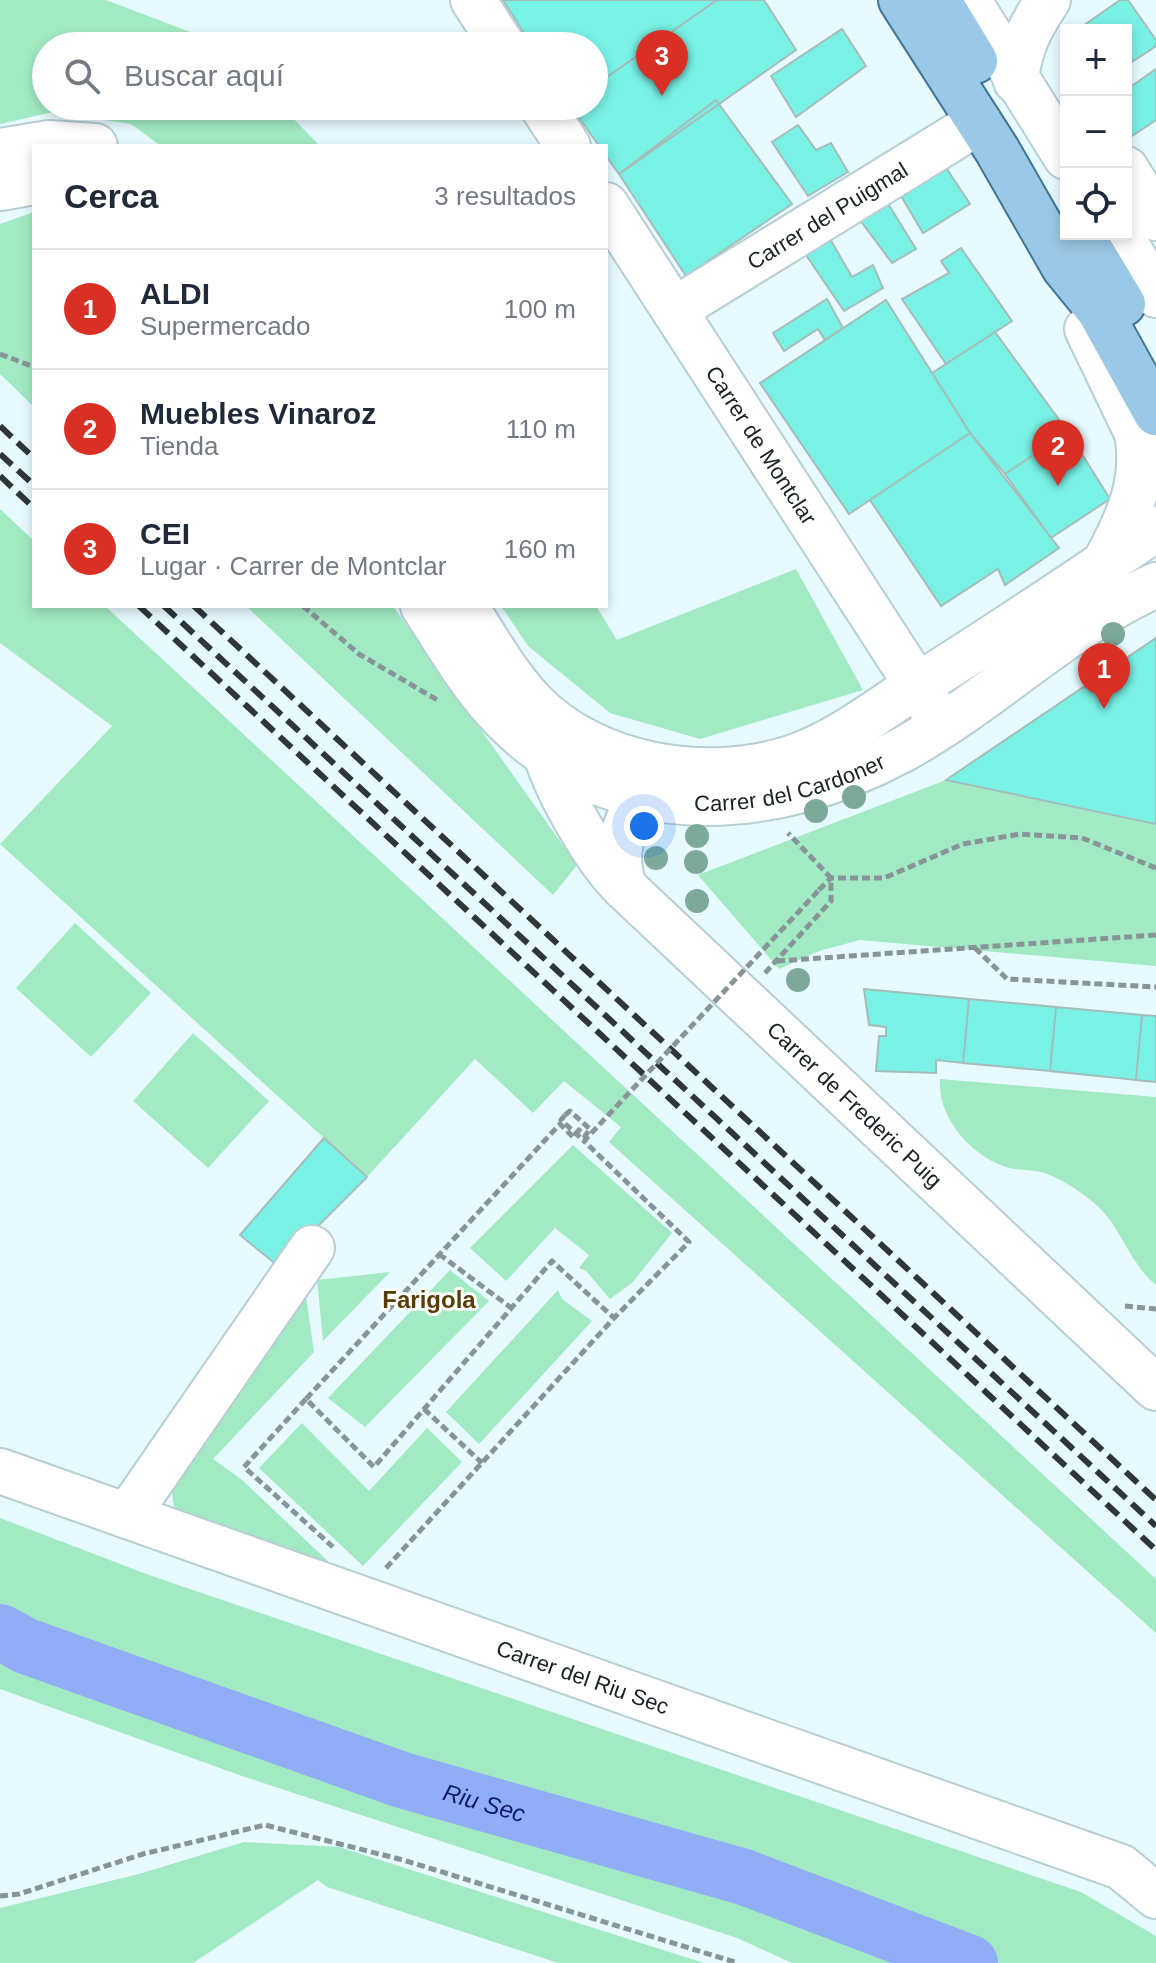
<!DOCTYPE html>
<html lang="es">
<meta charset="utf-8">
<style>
:root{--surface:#fff;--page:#f6f6f7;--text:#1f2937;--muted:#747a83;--line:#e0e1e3;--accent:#d93025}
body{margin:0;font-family:Helvetica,sans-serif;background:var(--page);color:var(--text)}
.controls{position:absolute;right:24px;top:24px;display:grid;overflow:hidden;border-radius:0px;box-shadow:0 4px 12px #0003}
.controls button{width:72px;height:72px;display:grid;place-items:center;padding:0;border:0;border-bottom:2px solid var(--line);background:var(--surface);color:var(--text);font:40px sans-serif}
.you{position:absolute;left:644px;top:826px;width:28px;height:28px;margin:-20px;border:6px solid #fff;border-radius:50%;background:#1a73e8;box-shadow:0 0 0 12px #1a73e833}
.badge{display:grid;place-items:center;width:52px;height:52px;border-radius:50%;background:var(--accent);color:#fff;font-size:26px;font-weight:700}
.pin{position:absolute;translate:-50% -66px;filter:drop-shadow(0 2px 4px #0008)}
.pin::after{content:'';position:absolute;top:42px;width:28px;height:24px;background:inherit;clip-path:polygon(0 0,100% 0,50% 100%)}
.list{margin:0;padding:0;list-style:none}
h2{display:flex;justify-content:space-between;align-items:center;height:104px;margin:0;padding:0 32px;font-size:34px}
h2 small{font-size:26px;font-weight:400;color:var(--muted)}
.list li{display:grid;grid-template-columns:52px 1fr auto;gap:24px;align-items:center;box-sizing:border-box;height:120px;padding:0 32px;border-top:2px solid var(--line)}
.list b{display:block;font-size:30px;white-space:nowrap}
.list p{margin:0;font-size:26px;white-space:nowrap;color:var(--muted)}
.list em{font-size:26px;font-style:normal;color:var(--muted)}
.icon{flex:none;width:44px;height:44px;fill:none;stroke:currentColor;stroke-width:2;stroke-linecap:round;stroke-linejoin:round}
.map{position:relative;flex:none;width:1156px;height:1963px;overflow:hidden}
.search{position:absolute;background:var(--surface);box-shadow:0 4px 12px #0003;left:32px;top:32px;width:576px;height:88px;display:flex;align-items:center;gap:20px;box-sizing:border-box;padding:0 28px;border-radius:44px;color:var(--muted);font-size:30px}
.panel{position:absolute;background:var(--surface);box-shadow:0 4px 12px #0003;left:32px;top:144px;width:576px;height:464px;border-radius:0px}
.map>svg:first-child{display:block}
.green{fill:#a2eac3}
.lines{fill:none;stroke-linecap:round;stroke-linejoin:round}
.river{stroke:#90adf5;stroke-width:56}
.building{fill:#79f1e5;stroke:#a5bdba;stroke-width:2}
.minor-casing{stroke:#b7ced4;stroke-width:48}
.major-casing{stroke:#417697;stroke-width:48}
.path{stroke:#879599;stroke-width:5;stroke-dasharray:8 4;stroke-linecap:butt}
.minor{stroke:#fff;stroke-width:44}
.major{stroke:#9ac8e6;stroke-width:44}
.rail{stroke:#2d3739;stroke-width:6;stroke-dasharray:16 8;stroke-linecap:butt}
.path-bridge{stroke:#879599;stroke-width:5;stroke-dasharray:8 4;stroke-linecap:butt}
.tree{fill:#7ca99a}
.labels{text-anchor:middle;stroke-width:6;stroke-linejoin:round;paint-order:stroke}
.street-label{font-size:22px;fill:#182123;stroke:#fff}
.neighbourhood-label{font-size:24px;font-weight:bold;fill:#593d00;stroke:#fff}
.water-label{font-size:24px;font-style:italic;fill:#0c1c6d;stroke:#fff}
</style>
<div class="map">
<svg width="1156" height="1963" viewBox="0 0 1156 1963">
<rect width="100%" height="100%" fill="#e7faff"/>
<path class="green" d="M0 0H106L206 38 215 46H46V106H281L320 146H161L131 124 53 112 0 124Z
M34 212V407L0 374V224Z
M0 509 34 541V606H105L1156 1579V1633L609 1142 621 1127 564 1081 533 1113 475 1059 367 1177 0 844 112 726 0 643Z
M796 569 863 690 700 739 610 713 528 646 501 606H596L617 640Z
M246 606H393L577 865 553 895Z
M946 780 1156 824V966L860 940 819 951 779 969 698 875Z
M75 923 151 993 91 1057 16 988Z
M193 1033 269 1101 208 1168 133 1101Z
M940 1079 1156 1097V1285C1128 1262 1121 1225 1094 1203 1080 1191 1059 1177 1041 1172 1031 1170 1020 1170 1010 1168 972 1158 937 1118 940 1079Z
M573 1145 672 1233 632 1283 610 1299 586 1271 579 1268 589 1255 555 1228 506 1281 470 1248Z
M450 1270 489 1301 365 1427 328 1398Z
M390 1272 323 1341 317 1280Z
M304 1283 314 1352 213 1459 241 1479 349 1581 176 1522 170 1478Z
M558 1290 562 1299 592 1321 479 1444 446 1412Z
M302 1423 369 1491 427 1428 462 1462 363 1566 259 1468Z
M0 1518 149 1575 1081 1892 1156 1936V1963H792L737 1938 242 1776 0 1689Z
M244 1842 339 1847 704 1963H558L327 1887 318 1880 193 1963H0V1908L139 1874Z"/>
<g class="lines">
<path class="river" id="s1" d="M0 1632 26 1646 402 1780 744 1877 970 1963"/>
</g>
<path class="building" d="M503 0H717L594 86V46H532Z
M717 0H764L796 50 619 174 606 156V146H599L571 106H594V86Z
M1120 0H1128L1156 40V46L1126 66V30H1077Z
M842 29 866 66 796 117 771 76Z
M1156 69V120L1126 140V90Z
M716 100 792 204 686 276 619 174Z
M798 125 816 150 831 143 848 172 808 196 772 142Z
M945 166 970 204 923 233 900 194Z
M887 202 916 249 892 263 860 220Z
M830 239 852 277 873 265 883 288 844 311 806 255Z
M961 248 1012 321 946 364 902 299 949 273 941 261Z
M827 299 843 328 825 340 818 329 784 351 773 333Z
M886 300 970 433 849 514 760 383Z
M995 332 1068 432 1005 474 970 433 932 373Z
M1068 432 1110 499 1051 538 1005 474Z
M970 433 1059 548 1005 585 998 569 941 606 870 500Z
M1156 638V824L946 780Z
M864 989 969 999 963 1063 936 1060V1073L876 1071 879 1036H886V1027L869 1025Z
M969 999 1056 1007 1050 1071 963 1063Z
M1056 1007 1142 1015 1136 1080 1050 1071Z
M1142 1015 1156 1016V1082L1136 1080Z
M324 1138 367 1177 278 1266 240 1235Z"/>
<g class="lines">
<defs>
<g id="minor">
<path d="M473 0 503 46"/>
<path d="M968 0 1066 157"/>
<path d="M1016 81C1019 48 1030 27 1048 0"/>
<path d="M542 106 568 146"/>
<path d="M0 151 49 143 95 146"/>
<path d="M1126 169 1156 218"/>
<path d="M0 188 34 182"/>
<path id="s2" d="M606 205 933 710"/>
<path d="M1120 234 1156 295"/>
<path id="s3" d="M674 310 979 122"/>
<path d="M1087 329 1137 433C1146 481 1128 520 1105 562"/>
<path id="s4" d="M423 606C448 644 472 687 504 719 614 831 772 820 902 750 990 702 1064 626 1156 585"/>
<path d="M465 606C486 638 505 673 531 701 594 768 707 785 791 758 834 744 870 716 907 692 992 640 1073 584 1156 529"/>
<path d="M545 751C556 790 595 859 624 887"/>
<path id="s5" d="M639 796C624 829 611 853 625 888L1156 1388"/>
<path id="s6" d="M0 1471 1121 1867 1156 1896"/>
<path d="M127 1516 312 1248"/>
</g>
<path id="major" d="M901 0 997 150 1064 267 1099 310 1156 413
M938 0 975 61
M1081 234 1123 304"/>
</defs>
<use href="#minor" class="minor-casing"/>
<use href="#major" class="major-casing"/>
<path class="path" d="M0 354 34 367
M303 606 359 654 439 701
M819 890 831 878H884L963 844 1020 834 1082 838 1156 868
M975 948 1007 979 1156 987
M777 961 1156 935
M765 973 831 901V878L788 833
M565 1115 570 1111 590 1129 585 1136 579 1130 573 1137 560 1124 306 1399 374 1467 552 1261 614 1318
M439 1254 510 1307
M1125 1306 1156 1309
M306 1399 244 1467 333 1547
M424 1409 482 1463
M386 1568 614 1318 689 1242 584 1141
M0 1896 19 1894 143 1854 265 1825 403 1860 738 1963"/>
<use href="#minor" class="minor"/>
<use href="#major" class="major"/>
<path class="rail" d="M0 426 34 458
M0 454 34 485
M0 476 34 508
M139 606 1156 1550
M164 606 1156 1526
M194 606 1156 1500"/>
<path class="path-bridge" d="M565 1115 561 1120 584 1141 819 890"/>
</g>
<g class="tree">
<circle cx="1113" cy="634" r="12"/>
<circle cx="854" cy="797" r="12"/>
<circle cx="816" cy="811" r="12"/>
<circle cx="697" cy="836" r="12"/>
<circle cx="656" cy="858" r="12"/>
<circle cx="696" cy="862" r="12"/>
<circle cx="697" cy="901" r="12"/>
<circle cx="798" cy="980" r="12"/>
</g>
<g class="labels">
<g class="street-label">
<text dy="8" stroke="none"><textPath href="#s3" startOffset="180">Carrer del Puigmal</textPath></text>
<text dy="8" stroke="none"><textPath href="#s2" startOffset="286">Carrer de Montclar</textPath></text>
<text dy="8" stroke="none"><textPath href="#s4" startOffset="450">Carrer del Cardoner</textPath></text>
<text dy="8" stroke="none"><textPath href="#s5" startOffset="412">Carrer de Frederic Puig</textPath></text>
<text dy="8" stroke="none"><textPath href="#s6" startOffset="618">Carrer del Riu Sec</textPath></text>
</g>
<g class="neighbourhood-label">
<text x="429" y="1308">Farigola</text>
</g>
<g class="water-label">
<text dy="8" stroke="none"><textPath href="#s1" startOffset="514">Riu Sec</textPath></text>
</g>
</g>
</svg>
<div class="controls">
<button>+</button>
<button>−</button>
<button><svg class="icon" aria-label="locate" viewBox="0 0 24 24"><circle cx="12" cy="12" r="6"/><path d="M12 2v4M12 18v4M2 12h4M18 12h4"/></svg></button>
</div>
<div class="you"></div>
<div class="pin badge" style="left:1104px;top:709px">1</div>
<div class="pin badge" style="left:1058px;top:486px">2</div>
<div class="pin badge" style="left:662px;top:96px">3</div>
<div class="search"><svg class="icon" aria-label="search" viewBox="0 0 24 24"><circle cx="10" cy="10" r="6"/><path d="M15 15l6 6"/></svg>Buscar aquí</div>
<section class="panel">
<h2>Cerca<small>3 resultados</small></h2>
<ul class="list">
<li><span class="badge">1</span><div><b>ALDI</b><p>Supermercado</p></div><em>100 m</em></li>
<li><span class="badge">2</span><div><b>Muebles Vinaroz</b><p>Tienda</p></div><em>110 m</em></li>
<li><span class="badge">3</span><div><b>CEI</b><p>Lugar · Carrer de Montclar</p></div><em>160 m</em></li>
</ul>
</section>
</div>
